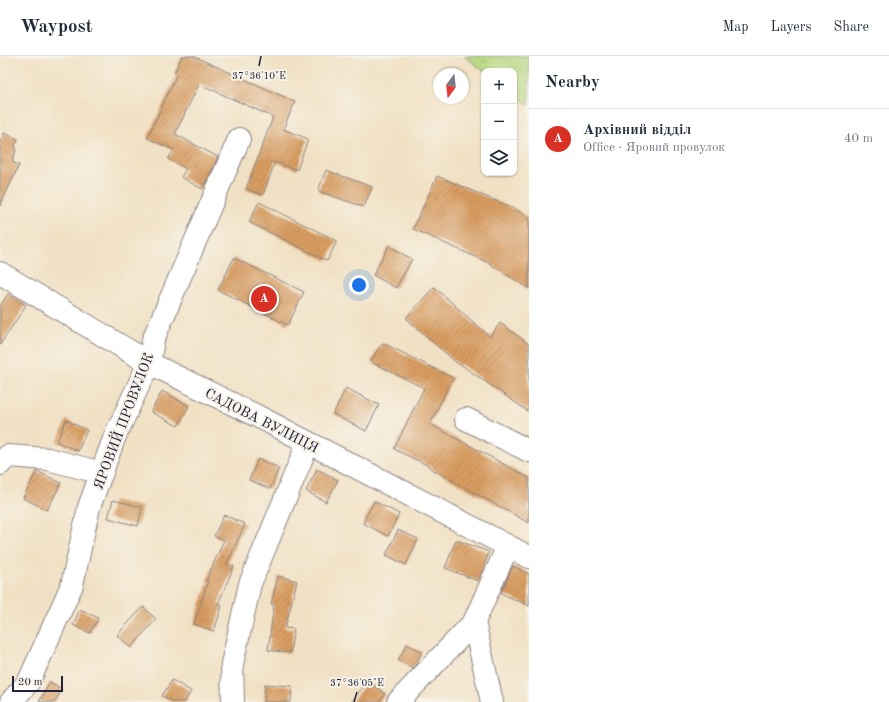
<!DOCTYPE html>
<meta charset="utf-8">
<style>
:root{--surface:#fff;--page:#f6f6f7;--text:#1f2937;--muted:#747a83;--line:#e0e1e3;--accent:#d93025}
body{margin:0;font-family:"Old Standard TT",serif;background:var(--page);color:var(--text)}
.controls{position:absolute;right:12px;top:12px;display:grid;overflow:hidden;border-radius:8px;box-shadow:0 1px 3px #0004}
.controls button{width:36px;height:36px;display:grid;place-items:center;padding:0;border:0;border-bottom:1px solid var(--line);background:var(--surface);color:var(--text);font:20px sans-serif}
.compass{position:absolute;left:433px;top:12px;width:36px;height:36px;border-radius:50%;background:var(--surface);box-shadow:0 1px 3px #0004;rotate:195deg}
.scale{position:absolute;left:12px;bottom:10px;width:51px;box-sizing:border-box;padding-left:4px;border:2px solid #22223b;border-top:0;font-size:11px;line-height:14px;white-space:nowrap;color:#22223b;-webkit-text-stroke:3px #f7f3e8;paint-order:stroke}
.you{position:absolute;left:359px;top:229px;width:14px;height:14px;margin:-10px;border:3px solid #fff;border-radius:50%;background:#1a73e8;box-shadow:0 0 0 6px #1a73e833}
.badge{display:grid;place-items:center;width:26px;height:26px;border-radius:50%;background:var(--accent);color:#fff;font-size:13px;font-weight:700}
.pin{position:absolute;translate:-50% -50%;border:2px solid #fff;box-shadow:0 1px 4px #0006}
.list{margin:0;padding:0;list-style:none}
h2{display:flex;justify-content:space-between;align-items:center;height:52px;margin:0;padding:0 16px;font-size:17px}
h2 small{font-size:13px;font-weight:400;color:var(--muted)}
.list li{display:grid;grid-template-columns:26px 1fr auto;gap:12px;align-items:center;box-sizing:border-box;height:60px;padding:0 16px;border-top:1px solid var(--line)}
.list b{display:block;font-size:15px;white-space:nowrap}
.list p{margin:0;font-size:13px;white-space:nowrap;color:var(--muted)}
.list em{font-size:13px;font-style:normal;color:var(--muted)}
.icon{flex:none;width:22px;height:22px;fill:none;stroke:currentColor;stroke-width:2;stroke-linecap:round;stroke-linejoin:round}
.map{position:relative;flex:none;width:529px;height:646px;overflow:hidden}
header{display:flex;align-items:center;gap:24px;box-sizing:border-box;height:56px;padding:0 20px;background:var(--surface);border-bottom:1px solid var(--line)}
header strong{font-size:19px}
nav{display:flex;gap:22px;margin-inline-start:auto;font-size:14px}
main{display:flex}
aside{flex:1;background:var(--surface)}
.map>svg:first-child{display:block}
.grass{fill:url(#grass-tufts);stroke:#6b7c5c}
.building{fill:url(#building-hatch)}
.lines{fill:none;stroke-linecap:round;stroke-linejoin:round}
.minor-casing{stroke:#8a8280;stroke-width:24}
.minor{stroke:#fff;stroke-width:22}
.ticks{fill:none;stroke:#22223b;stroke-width:1.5}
.labels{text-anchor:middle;stroke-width:4;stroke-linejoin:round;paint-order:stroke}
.street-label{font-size:14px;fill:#22223b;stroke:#f7f3e8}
.ticks-label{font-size:10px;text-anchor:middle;fill:#22223b;stroke:#f7f3e8;stroke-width:4;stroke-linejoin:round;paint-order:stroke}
</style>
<header>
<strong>Waypost</strong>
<nav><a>Map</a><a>Layers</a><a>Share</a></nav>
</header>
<main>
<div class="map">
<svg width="529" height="646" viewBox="0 0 529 646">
<defs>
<pattern id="grass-tufts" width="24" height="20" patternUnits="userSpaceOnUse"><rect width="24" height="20" fill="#b4d57c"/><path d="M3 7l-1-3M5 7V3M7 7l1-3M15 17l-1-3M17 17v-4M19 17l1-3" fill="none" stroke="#9ab76c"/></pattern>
<pattern id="building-hatch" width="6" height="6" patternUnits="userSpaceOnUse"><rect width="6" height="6" fill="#d99d61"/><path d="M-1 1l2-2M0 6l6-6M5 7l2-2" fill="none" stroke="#b08051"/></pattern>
</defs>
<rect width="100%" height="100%" fill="#f7f3e8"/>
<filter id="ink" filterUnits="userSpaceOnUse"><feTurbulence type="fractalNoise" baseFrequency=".025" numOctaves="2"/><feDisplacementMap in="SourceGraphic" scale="8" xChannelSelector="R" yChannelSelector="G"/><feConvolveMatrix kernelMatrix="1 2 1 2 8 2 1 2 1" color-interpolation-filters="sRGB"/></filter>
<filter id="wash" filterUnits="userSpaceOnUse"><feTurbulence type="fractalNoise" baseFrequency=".012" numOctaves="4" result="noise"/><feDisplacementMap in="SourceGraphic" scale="16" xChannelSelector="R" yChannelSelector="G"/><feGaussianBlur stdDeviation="0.9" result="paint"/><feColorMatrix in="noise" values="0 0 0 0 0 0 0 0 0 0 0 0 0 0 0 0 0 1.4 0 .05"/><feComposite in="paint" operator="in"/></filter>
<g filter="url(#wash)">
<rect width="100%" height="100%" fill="#f1e1c4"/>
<path class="grass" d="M464 0H527L529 1V49L514 38V15H484Z"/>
<g id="blocks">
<path class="building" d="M182 0H193L295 46 283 73 308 83 297 114 275 106 263 139 246 133 273 61 199 28 175 78 218 101 213 112 202 133 181 121 186 113 168 103 174 94 147 82 177 18 174 17Z
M4 77 18 83 15 89 16 94 12 106 19 109 0 150V86Z
M326 114 372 131 364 151 318 135Z
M437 120 515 153 529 162V233L489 207 413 173Z
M259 146 337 185 327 205 249 166Z
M389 190 412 203 396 232 373 219Z
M234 202 304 236 288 269 218 234Z
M434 231 490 281 500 267 529 288V356L460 308 459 309 406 262Z
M8 238 26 249 0 289V250Z
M383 287 453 322 430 368 529 422V467L430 412 431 411 394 393 424 332 371 306 376 296Z
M346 332 379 349 366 375 333 358Z
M162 335 189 350 178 370 151 356Z
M66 364 87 374 78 395 57 386Z
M258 403 279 412 270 433 249 424Z
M317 413 338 424 326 446 306 435Z
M37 415 61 427 47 454 23 442Z
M113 444 142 451 138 470 108 462Z
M374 445 399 458 388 480 363 467Z
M224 459 245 468 227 508 234 510 218 548 222 550 214 575 194 568 208 525H206L224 484 214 480Z
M398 474 418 483 406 509 386 499Z
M456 484 489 496 478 525 445 512Z
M513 510 529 518V550L501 537Z
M278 520 297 525 285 572 294 573 290 597 268 594 274 549 271 548Z
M143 551 156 563 131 592 117 579Z
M80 553 98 562 90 577 73 569Z
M407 588 422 596 415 610 413 612 398 604Z
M172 624 191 635 185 646H173L162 640Z
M368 625 385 638 379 646H351Z
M50 626 62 633 55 646H39Z
M265 628 292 630 291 646H264Z"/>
</g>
</g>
<g filter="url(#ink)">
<use href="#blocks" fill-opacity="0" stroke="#8a8280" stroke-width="1"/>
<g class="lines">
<defs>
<path id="minor" d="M0 217 149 307 263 363 529 501
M466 363 529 395
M0 408 8 400 48 403 102 417
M11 646 29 625 72 529 89 451 115 380 149 307 153 284 239 83
M233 646 232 608 250 528 308 387
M398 646 474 566
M492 646 474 566 508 490"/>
</defs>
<use href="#minor" class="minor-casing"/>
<use href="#minor" class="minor"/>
</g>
</g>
<path class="ticks" d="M259 10 261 0M354 646 357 636"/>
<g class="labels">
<g class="street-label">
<text transform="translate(262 364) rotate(27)" y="5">САДОВА ВУЛИЦЯ</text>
<text transform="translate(123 365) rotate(-69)" y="5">ЯРОВИЙ ПРОВУЛОК</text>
</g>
</g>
<g class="ticks-label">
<text x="259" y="23">37°36'10"E</text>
<text x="357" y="630">37°36'05"E</text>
</g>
</svg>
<div class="controls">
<button>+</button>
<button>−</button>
<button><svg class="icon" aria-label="layers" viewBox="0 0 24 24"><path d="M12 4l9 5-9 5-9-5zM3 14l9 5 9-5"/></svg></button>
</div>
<svg class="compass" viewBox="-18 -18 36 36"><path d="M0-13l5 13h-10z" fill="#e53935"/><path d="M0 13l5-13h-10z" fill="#747a83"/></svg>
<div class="scale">20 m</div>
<div class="you"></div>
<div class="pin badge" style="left:264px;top:243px">A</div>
</div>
<aside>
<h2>Nearby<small></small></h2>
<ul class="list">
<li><span class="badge">A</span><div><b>Архівний відділ</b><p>Office · Яровий провулок</p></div><em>40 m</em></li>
</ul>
</aside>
</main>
